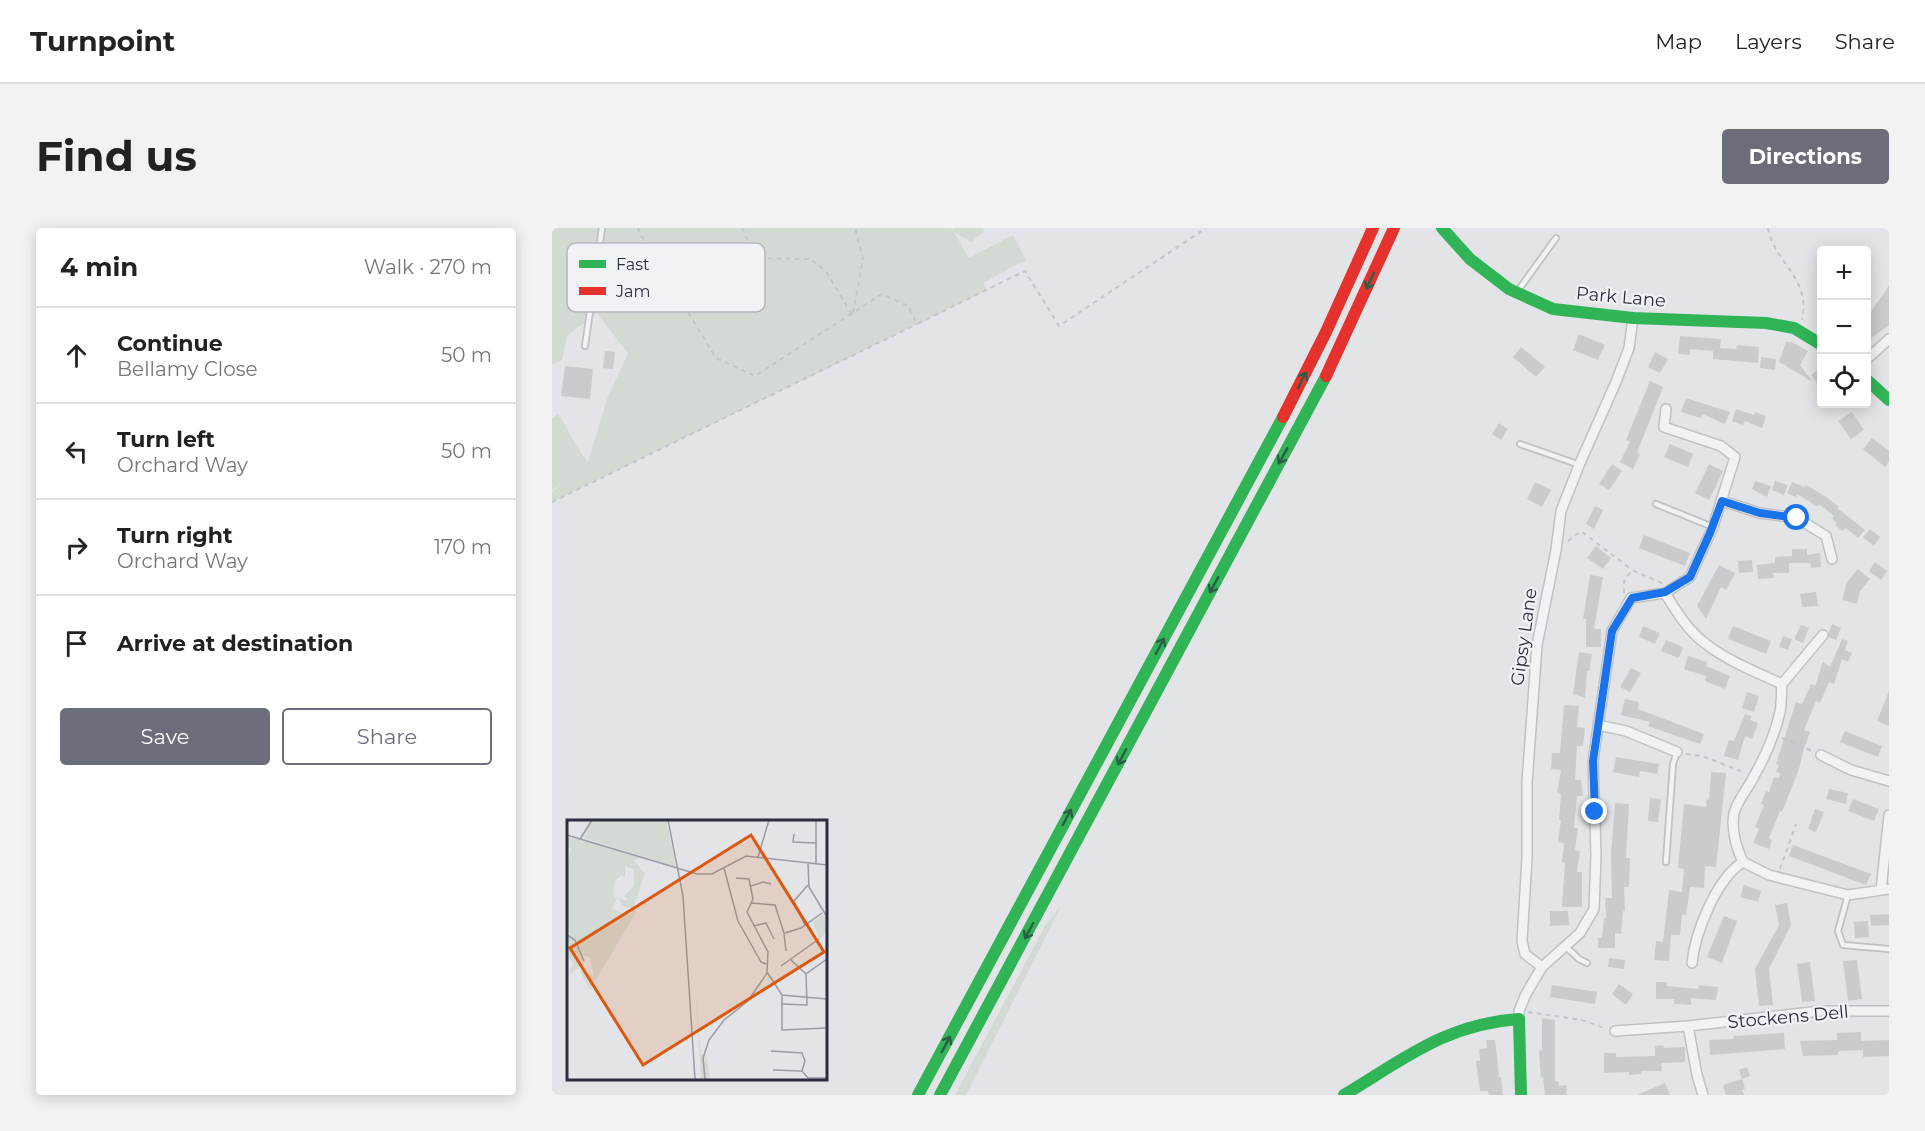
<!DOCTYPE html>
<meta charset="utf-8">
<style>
:root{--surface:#fff;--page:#f2f2f2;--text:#222;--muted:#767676;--line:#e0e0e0;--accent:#6b6e7a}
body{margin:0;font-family:Montserrat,sans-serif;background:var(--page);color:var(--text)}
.controls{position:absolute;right:18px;top:18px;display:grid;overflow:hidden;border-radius:6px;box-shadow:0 3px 15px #0003}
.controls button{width:54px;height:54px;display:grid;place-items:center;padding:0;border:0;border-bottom:2px solid var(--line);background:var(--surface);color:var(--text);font:30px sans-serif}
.stop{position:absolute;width:18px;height:18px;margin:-14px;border:4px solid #1a73e8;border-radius:50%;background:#fff}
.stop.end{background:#1a73e8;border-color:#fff;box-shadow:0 2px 6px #0008}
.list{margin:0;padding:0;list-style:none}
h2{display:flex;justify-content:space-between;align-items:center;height:78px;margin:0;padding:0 24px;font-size:26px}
h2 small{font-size:20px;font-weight:400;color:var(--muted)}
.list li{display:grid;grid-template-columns:39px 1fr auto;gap:18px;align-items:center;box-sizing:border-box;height:96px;padding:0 24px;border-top:2px solid var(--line)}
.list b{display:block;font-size:22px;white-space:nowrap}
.list p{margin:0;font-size:20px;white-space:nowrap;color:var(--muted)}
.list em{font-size:20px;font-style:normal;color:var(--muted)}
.actions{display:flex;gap:12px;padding:18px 24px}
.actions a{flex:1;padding:14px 0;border:2px solid var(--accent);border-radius:6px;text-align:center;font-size:21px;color:var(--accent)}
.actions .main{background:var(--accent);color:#fff}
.icon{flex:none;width:33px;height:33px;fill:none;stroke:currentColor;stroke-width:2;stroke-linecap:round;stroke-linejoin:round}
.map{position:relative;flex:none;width:1337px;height:867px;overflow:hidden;border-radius:6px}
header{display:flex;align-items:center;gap:36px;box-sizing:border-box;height:84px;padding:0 30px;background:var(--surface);border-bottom:2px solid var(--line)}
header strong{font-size:28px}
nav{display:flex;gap:33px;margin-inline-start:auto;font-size:21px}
.intro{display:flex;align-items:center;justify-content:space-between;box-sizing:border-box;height:144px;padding:0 36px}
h1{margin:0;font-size:42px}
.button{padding:15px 27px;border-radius:6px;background:var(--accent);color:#fff;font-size:21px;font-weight:700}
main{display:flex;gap:36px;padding:0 36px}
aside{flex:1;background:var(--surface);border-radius:6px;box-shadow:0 3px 15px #0003}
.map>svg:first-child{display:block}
.green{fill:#d2dad3}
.building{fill:#cacbcf}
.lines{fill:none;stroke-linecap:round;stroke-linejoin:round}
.lane-casing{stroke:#c0c1c4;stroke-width:8}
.street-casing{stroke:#c0c1c4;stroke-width:12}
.path{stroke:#c4c5ca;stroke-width:2;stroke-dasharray:4.5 4.5;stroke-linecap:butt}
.lane{stroke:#f1f2f4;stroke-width:4.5}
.street{stroke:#f1f2f4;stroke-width:9}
.fast{stroke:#30b455;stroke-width:12}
.jam{stroke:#e5322d;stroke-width:12}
.oneway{stroke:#2c5d47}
.route{stroke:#1a73e8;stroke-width:8}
.labels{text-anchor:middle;stroke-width:4.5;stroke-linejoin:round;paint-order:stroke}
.street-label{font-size:18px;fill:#2a2e3f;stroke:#f0f2f6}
.inset-road{fill:none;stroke:#999ba4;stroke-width:1.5}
.view{fill:#de570f;fill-opacity:0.15;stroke:#de570f;stroke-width:3}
.inset-edge{fill:none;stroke:#2a2e3f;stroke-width:3}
.key{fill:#f0f2f6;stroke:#b5b7bf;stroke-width:1.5}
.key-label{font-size:16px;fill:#2a2e3f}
</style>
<header>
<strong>Turnpoint</strong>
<nav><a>Map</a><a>Layers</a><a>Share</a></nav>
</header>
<div class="intro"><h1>Find us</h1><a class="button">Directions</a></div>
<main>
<aside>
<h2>4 min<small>Walk · 270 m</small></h2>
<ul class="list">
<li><svg class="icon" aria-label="ahead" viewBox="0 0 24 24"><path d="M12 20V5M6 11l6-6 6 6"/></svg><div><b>Continue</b><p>Bellamy Close</p></div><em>50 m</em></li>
<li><svg class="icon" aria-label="left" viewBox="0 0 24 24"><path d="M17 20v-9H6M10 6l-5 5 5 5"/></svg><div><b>Turn left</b><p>Orchard Way</p></div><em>50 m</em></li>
<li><svg class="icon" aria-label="right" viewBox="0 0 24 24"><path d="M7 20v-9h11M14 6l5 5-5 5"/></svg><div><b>Turn right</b><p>Orchard Way</p></div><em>170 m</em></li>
<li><svg class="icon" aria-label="arrive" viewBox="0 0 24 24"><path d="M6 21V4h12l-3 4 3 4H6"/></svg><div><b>Arrive at destination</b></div></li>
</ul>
<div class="actions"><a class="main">Save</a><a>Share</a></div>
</aside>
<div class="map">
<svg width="1337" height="867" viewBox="0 0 1337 867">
<rect width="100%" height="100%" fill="#e3e4e7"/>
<path class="green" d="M0 0H399L400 2 402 0H431L432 4 419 14 402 4 417 30 461 7 474 32 431 55 435 62 0 274V264L10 255 0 262V190L6 186C17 202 24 220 36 234L56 168 76 126 45 85 15 108 10 132 0 136Z
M509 678 414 867H403L493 698Z"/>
<path class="building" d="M1337 58V97L1314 114V83L1318 85Z
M1027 106 1053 117 1046 132 1021 122Z
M1128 108 1169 111 1168 120 1184 121 1185 117 1207 119 1206 135 1161 131V123L1138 121V127L1126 126Z
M1234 114H1240L1256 123 1248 137 1261 154 1227 134Z
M969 119 993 139 984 149 961 129Z
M53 123 63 124 61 141 51 140Z
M1103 124 1116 131 1108 145 1096 139Z
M1209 129 1224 131 1223 142 1208 140Z
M13 138 41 141 38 171 9 168Z
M1269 139V161L1259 147Z
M1098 153 1111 159 1085 225 1088 226 1081 241 1068 234 1078 214 1074 212Z
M1134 170 1178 184 1173 196 1150 186 1149 190 1129 184Z
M1184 181 1202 187 1203 184 1214 188 1210 200 1193 193 1191 197 1180 193Z
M1300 184 1312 202 1299 211 1286 193Z
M947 195 956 201 949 212 940 206Z
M1320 210 1337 223V234L1333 239 1311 221Z
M1118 216 1141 226 1136 239 1112 229Z
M1060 236 1070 243 1057 262 1047 256Z
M1157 236 1171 243 1157 272 1143 265Z
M1203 253 1219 258 1215 269 1200 261Z
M1223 253 1236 257 1232 267 1220 262Z
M983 254 999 262 990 279 975 271Z
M1240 254 1252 259 1254 257 1276 270 1287 279 1285 280 1313 302 1306 310 1294 300 1290 303 1283 297 1285 295 1280 291 1282 288 1267 276 1266 279 1245 266 1244 269 1235 265Z
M1043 278 1051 282 1042 301 1034 296Z
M1318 301 1328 309 1322 318 1311 309Z
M1092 307 1138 325 1133 338 1087 320Z
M1044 318 1059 330 1051 341 1035 330Z
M1240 321H1255V327L1268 325 1269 339 1259 340 1258 335H1237V345H1221L1222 350 1206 351 1205 337 1223 335V329L1240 328Z
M1200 332 1201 344 1187 345 1186 333Z
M1323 334 1335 343 1329 352 1317 343Z
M1167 337 1183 345 1174 362 1169 359 1154 391 1145 378Z
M1306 341 1318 351 1308 363 1305 376 1290 372 1295 354Z
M1038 347 1051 349 1042 401H1049V419H1034V391H1031Z
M1264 364 1266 378 1250 379 1248 366Z
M1280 396 1289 400 1284 412 1277 409V404Z
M1249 397 1257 400 1251 415 1242 411Z
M1091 398 1108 405 1103 416 1087 409Z
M1181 398 1219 413 1214 426 1176 411Z
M1231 408 1240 411 1236 422 1227 419Z
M1290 411 1296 413 1293 422 1300 425 1296 434 1290 431 1282 456 1277 454 1268 475 1264 473 1252 502 1258 504 1254 516H1253L1247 541 1230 584 1228 583 1217 610 1220 612 1217 621 1201 615 1207 601 1203 599 1212 577 1209 576 1214 563 1217 564 1222 549 1227 550 1228 545 1224 544 1227 537 1224 536 1244 474 1250 476 1259 456 1263 458 1271 434 1278 439Z
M1114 412 1131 419 1127 430 1109 423Z
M1027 424 1040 426 1037 443H1035L1033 470 1021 466Z
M1136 428 1155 434 1154 438 1178 448 1173 461 1153 453 1154 448 1132 441Z
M1079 440 1089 445 1078 464 1068 459Z
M1337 463V498L1325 493Z
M1195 464 1207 468 1202 484 1190 480Z
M1073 471 1087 474 1086 481 1152 506 1148 516 1096 498 1098 494 1069 487Z
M1012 477 1027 478 1025 499 1033 500 1031 518H1025L1023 552H1029L1031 568H1025L1022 600H1026L1023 622 1028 623 1025 644H1030V679H1010L1013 635 1010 634 1012 615 1006 614 1009 592H1007L1009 566 1005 565 1009 542 999 541 1000 525H1008Z
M1193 486 1200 488 1198 492 1206 495 1200 511 1193 508 1186 532 1172 528 1177 512 1182 513Z
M1293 503 1330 518 1326 529 1288 514Z
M1064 529 1107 536 1105 546 1088 543 1087 549 1061 544Z
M1159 544 1174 545 1164 639 1153 638 1152 660 1138 659 1134 687 1130 686 1128 707H1119L1117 733 1102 732 1104 713 1111 714 1117 662 1130 664 1132 641 1126 640 1132 576 1154 579 1155 571 1157 572Z
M1277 561 1296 565 1294 576 1274 571Z
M1098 570 1109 571 1106 594 1096 593Z
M1301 571 1327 581 1322 593 1296 583Z
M1063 575 1077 576 1074 630H1078L1077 659H1072L1073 683H1071L1069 706 1063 705V720H1046V710H1050L1052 690H1054L1053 670H1060L1059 625Z
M1263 581 1272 584 1264 604 1256 601Z
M1241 617 1319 646 1314 657 1237 628Z
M1192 657 1209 663 1206 674 1188 669Z
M1235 675 1239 697 1217 741 1221 777 1207 778 1203 741 1227 697 1223 677Z
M998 683H1016L1017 697 998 698Z
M1337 686V697L1319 698 1318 687Z
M1172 688 1185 693 1170 735 1155 729Z
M1316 693 1317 709 1303 710 1302 694Z
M1057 730 1073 732 1072 741 1056 739Z
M1305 732 1310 771 1296 773 1291 733Z
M1258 734 1263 773 1250 774 1245 736Z
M1104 754H1115V758L1146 761 1147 757 1166 759 1164 772 1139 770V777L1122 776V771H1104Z
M1067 756 1081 766 1074 777 1060 766Z
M1000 757 1045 764 1043 776 998 769Z
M990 790 1003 792V853H1006L1007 858 1014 857 1015 867H993L991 849 989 850 987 823 990 822Z
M1309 804V813L1337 812V828L1311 829V822L1286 823V827L1251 828 1248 813 1285 812V805Z
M1232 805 1233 821 1158 827 1157 812 1182 811 1181 808Z
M934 812H943L947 849H949L951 867H937L936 863H928L924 833H928L927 821 935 820Z
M1111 817 1112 820 1133 819V834L1109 835 1110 843H1089V846L1077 847V844L1052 845V825H1064V829L1103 828V818Z
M1195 839 1198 848 1190 851 1187 842Z
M1190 851 1193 861 1190 862 1192 867H1174L1171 857Z
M1113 855 1118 867H1085Z"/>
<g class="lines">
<defs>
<path id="lane" d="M965 64 1004 10
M33 118 50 0
M968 216 1028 237
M1104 276 1161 299
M1114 634 1121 536 1125 524
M1296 667 1286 703 1291 717 1337 721
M1013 718 1027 731 1035 735"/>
<path id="street" d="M1314 132 1337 111
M1170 273 1208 285 1245 290 1274 308 1280 331
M1113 365C1124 383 1136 403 1154 416 1176 433 1204 444 1230 456 1229 465 1230 475 1228 484 1223 506 1213 529 1202 548 1196 561 1186 571 1182 585 1179 602 1184 619 1191 634
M1230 456 1271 407
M1046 497 1074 503 1125 524
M1269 527 1299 542 1337 553
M1191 634 1217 647 1296 667 1337 661
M1329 662 1337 587
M1140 735C1143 705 1164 651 1191 634
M990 739 973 726 970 713 975 630V555L985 417 1004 322 1009 283 1028 235 1064 154 1077 120 1081 90
M967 791V783L974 766 990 739 1028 705 1042 681 1044 626 1041 533 1060 403 1079 370 1113 365 1138 349 1161 299 1183 229 1169 218 1112 199 1114 181
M1136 798 1145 847 1151 867
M1063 803 1136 798 1269 783H1337"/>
</defs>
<use href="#lane" class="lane-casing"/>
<use href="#street" class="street-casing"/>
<path class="path" d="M87 0 86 2 164 130 203 148 330 66 356 78 365 96 473 43 507 98 654 0
M190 0 204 30 258 31 274 43 300 87
M1216 0C1223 37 1259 48 1250 92
M301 85 311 31 303 0
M0 274 365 96
M1016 313 1029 303 1080 342
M1072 365V353L1080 342 1112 356
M1230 510 1260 523
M1134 526 1150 528 1194 545
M1228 641 1244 596
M976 784 1030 792 1055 801"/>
<use href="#lane" class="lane"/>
<use href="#street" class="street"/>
<path class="fast" d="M890 0 918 31 957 61 1001 81 1081 90 1214 95 1242 100 1270 117
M1314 151 1337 172
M366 867 731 189
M388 867 774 148
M792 867C852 831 894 796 967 791L969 867"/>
<path class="jam" d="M774 148 842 0
M731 189 774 104 821 0"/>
</g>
<defs><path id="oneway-shaft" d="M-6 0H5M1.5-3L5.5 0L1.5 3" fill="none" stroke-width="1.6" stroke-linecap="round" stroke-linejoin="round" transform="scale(1.5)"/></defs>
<g class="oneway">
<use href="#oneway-shaft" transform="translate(818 53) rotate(115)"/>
<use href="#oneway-shaft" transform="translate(750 152) rotate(-64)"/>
<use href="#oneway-shaft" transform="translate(731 228) rotate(119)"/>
<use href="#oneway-shaft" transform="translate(662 357) rotate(118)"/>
<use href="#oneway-shaft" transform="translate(608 418) rotate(-62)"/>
<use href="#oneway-shaft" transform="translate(570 529) rotate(118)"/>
<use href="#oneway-shaft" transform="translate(515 589) rotate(-62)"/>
<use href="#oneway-shaft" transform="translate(477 703) rotate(118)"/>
<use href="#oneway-shaft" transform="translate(394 816) rotate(-62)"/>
</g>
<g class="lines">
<path class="route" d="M1043 584 1041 533 1060 403 1080 370 1113 364 1138 349 1158 305 1170 273 1208 285 1245 290"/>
</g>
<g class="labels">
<g class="street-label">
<text transform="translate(1069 69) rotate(5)" y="6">Park Lane</text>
<text transform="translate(972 409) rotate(-82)" y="6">Gipsy Lane</text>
<text transform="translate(1236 789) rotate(-5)" y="6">Stockens Dell</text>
</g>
</g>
<g transform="translate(15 592)">
<rect width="260" height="260" fill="#e3e4e7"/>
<path d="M47 0H99L109 47 14 17 25 2ZM0 17 15 20 16 29V20L74 37 67 41 78 53 66 88 55 86 52 78 61 81 57 76 67 66V49L58 46V57L54 55 48 61 46 76 50 78 45 88 56 94 60 90 61 96 66 90 69 92 23 170 13 151 27 156 23 138 16 135 15 145 2 155 6 142 1 138 0 142V48L4 28 0 27ZM255 95 259 97V113L252 119 246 102ZM129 176 134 233 139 235 143 259H134Z" fill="#d2dad3"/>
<path class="inset-road" d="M101 0 116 76 128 259M249 0V44M227 14 226 22 250 23M0 15 130 54H145L179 36 260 45M13 19 25 0M191 37 202 0M241 44 242 67 260 97M157 48 171 101 194 142 199 144M169 58 182 59 186 79 180 92 201 132 200 152 215 175 260 179M184 66 196 62 204 64M184 83 208 85 217 113M238 105 227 81 241 65M186 106 199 103 207 119M217 113 219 131M218 113 234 108 255 93M0 115 8 120 17 141M224 140 239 154M214 146 252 119M215 176V210L260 208M214 184 240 185 239 154 260 139M204 231 235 233 238 241 235 251M206 250 235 251M235 251 241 258H260M138 259 136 238 142 220 157 200 181 181 200 153"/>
<path class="view" d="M184 15 257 132 76 245 3 128Z"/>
<rect width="260" height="260" class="inset-edge"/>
</g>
<rect x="15" y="15" width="198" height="69" rx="9" class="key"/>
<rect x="27" y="32" width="27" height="8" fill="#30b455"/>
<rect x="27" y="59" width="27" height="8" fill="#e5322d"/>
<g class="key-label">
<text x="64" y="42">Fast</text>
<text x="64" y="69">Jam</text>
</g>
</svg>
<div class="controls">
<button>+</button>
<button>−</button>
<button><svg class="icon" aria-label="locate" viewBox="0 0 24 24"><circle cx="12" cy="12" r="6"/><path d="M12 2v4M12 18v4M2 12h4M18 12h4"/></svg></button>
</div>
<div class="stop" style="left:1245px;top:290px"></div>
<div class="stop end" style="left:1043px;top:584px"></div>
</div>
</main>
